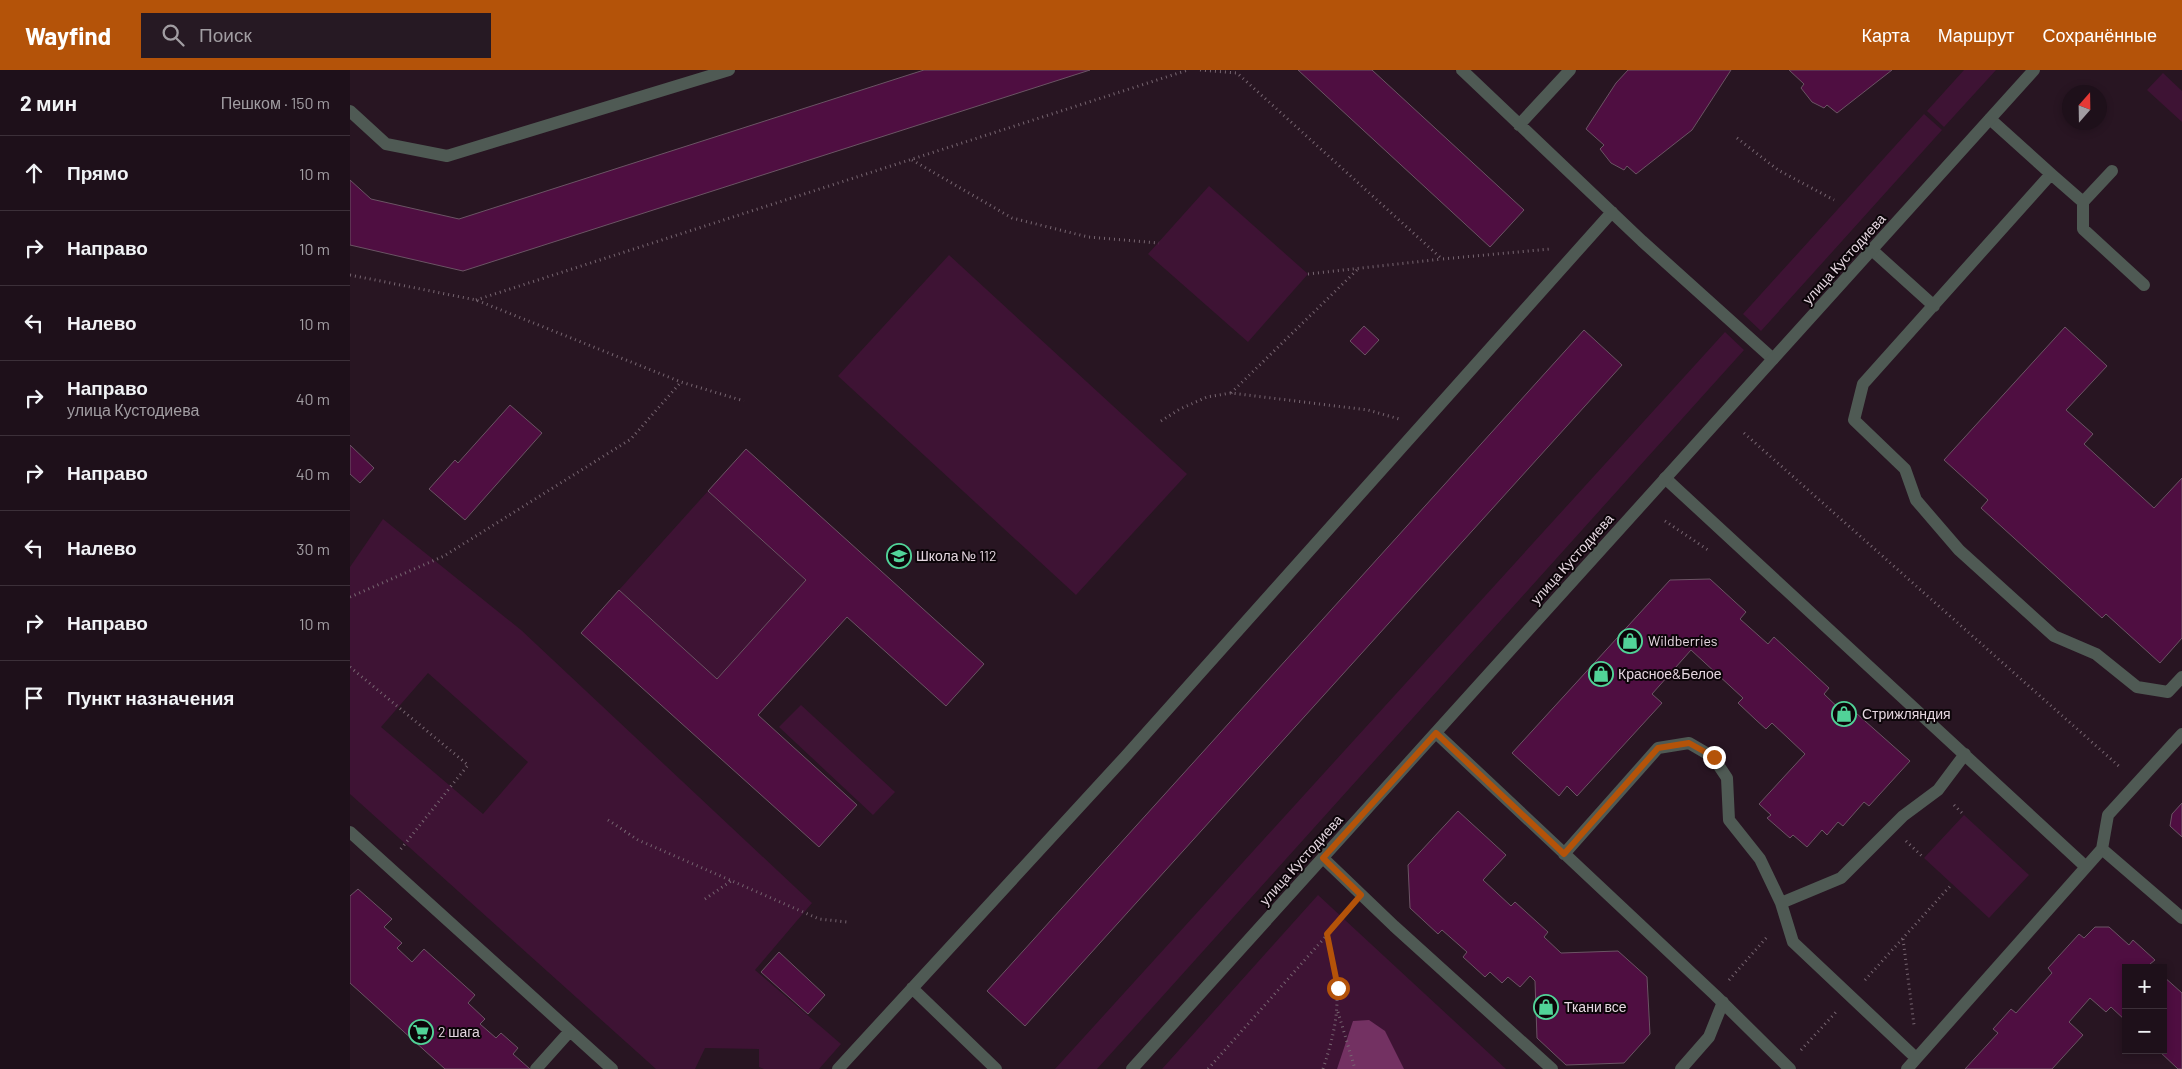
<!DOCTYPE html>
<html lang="ru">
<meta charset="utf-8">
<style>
:root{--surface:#1e101a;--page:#261923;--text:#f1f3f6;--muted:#a19da2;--line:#3c3039;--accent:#b45309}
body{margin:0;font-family:Barlow,sans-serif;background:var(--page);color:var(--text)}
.controls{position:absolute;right:15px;bottom:15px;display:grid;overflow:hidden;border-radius:0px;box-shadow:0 2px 8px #0003}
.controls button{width:45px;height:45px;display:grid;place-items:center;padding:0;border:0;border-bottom:1px solid var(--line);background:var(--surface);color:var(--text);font:25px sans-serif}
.compass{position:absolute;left:1712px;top:15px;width:45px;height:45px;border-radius:50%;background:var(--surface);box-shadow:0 2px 8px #0003;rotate:20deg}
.stop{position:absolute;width:15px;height:15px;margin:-11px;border:4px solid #b45309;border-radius:50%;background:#fff}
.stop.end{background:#b45309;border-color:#fff;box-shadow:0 1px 5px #0008}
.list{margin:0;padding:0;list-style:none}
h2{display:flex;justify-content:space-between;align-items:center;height:65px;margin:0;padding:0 20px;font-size:21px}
h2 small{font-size:16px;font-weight:400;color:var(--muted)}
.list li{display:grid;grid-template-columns:32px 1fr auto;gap:15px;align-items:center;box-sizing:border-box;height:75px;padding:0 20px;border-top:1px solid var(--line)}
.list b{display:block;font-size:19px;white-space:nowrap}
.list p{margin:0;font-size:16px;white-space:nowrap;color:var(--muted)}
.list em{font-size:16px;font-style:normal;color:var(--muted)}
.icon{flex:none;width:28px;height:28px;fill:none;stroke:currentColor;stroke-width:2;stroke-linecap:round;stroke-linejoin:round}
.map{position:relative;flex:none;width:1832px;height:999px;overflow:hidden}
header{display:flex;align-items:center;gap:30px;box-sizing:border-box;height:70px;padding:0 25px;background:var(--accent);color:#fff}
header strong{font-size:24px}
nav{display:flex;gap:28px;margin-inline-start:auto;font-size:18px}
.search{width:350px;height:45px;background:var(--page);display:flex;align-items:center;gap:12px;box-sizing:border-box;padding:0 18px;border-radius:0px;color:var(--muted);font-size:19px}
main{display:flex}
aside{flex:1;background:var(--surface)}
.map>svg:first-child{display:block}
.green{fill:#3e1334;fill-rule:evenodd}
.forest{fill:#733162}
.building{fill:#4f0e41;stroke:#6b5464}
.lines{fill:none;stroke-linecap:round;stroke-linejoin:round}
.path{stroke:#776671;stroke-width:3;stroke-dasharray:1 4;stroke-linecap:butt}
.service{stroke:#4f5a54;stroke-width:12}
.minor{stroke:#4f5a54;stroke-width:12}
.route{stroke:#b45309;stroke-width:6}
.labels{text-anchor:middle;stroke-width:4;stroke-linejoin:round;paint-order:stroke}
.street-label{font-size:14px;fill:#e5d7e0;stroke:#0c0509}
.poi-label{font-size:14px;fill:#e5d7e0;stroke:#0c0509;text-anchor:start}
</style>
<header>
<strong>Wayfind</strong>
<div class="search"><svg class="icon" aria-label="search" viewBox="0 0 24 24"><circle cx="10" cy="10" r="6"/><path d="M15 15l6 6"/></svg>Поиск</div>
<nav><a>Карта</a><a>Маршрут</a><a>Сохранённые</a></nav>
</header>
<main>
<aside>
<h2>2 мин<small>Пешком · 150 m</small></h2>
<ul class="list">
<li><svg class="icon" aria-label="ahead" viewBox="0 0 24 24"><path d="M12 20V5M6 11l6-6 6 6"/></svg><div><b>Прямо</b></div><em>10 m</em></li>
<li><svg class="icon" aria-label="right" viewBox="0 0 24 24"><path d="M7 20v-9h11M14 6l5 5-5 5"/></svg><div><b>Направо</b></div><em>10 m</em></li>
<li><svg class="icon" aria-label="left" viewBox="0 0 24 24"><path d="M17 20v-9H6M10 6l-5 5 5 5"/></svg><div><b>Налево</b></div><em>10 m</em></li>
<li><svg class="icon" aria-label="right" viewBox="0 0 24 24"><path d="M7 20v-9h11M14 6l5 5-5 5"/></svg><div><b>Направо</b><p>улица Кустодиева</p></div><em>40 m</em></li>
<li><svg class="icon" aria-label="right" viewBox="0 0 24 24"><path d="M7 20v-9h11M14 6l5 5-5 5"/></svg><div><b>Направо</b></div><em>40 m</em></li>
<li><svg class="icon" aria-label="left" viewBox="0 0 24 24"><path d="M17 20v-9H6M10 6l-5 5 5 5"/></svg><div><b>Налево</b></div><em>30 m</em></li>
<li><svg class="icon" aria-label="right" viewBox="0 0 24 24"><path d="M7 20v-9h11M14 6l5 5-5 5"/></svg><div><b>Направо</b></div><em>10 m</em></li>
<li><svg class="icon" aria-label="arrive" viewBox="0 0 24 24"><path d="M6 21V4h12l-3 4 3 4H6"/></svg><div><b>Пункт назначения</b></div></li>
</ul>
</aside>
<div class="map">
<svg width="1832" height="999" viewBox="0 0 1832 999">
<rect width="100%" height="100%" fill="#281522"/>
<path class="green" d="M1614 0H1646L1594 57 1577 41Z
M1813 3 1832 21V52L1797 20Z
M1574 44 1592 60 1411 261 1393 244Z
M859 116 958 204 898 272 798 184Z
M599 185 837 404 726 525 488 306Z
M1375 262 1394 280 747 999H705Z
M358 421 456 510 367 609 269 520Z
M33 449 171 560 462 833 405 900 491 974 469 999H414L409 997V979L355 978 345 999H306L0 724V497ZM78 603 178 692 133 744 31 657Z
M451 635 545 722 523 745 429 657Z
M1614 745 1679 805 1639 848 1574 788Z
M968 825 1156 999H812Z"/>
<path class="forest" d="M1019 950 1035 961 1054 999H987L1003 951Z"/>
<path class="building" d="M574 0H740L113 201 0 175V110L21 129 109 149Z
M948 0H1022L1174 140 1140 177Z
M1381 0 1342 60 1286 104 1277 96 1274 100 1261 93 1250 79 1254 75 1236 59 1266 13 1278 0Z
M1439 0H1542L1487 43 1477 35 1474 38 1462 32 1451 18 1454 14Z
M1014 256 1029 270 1015 285 1000 271Z
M1715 257 1757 296 1716 340 1743 364 1734 374 1804 438 1832 408V568L1810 593 1756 544 1752 548 1631 438 1638 430 1594 390Z
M1234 260 1272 295 675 956 637 921Z
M160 335 192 363 115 450 79 419 105 390 108 393Z
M0 375 24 398 10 413 0 404Z
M396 379 634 594 596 636 497 547 408 645 507 735 469 777 231 563 269 520 367 609 456 510 358 421Z
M1360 509 1396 542 1390 549 1418 574 1424 567 1479 618 1474 624 1500 649 1506 643 1560 691 1519 736 1514 732 1493 756 1488 752 1477 765 1472 760 1457 777 1443 765 1440 768 1417 748 1421 745 1409 734 1455 684 1422 653 1416 659 1406 650 1388 633 1393 628 1341 580 1302 624 1312 633 1227 726 1217 716 1209 726 1162 683 1320 510Z
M1832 733V767L1820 756 1822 744Z
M1108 741 1156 785 1133 810 1161 836 1165 832 1198 862 1194 867 1211 883 1268 881 1297 907 1300 964 1274 993 1216 995 1187 968 1185 911 1180 906 1170 917 1158 907 1152 913 1140 902 1135 907 1113 887 1117 882 1092 860 1088 864 1060 838 1058 795Z
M8 819 42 849 34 857 52 873 47 878 62 892 74 879 125 925 118 933 135 949 130 954 146 968 151 963 168 978 163 984 180 999H95L0 913V826Z
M1745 857H1759L1779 875 1783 870 1805 890 1800 894 1804 898H1776V951L1761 937 1756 942 1740 928 1719 952 1733 965 1702 999H1615L1648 963 1643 959 1661 939 1666 943 1702 903 1698 898 1729 864 1734 868Z
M429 882 475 925 458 944 411 902Z
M1813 906 1832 923V999H1828L1808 980H1813Z"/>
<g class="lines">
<path class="path" d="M850 0 887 3 1092 189 1200 179
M1387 68 1428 100 1484 130
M562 90 662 148 738 167 809 173
M958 204 1092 189
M0 205 126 230 331 312 394 331
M126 230 838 0
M881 323 1009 198
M811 351 830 339 857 327 881 323 1018 340 1049 349
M1394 363 1771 698
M1315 451 1358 480
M0 527 94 486 281 369 331 312
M0 597 118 695 50 780
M1604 735 1614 745
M258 750 288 770 469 849 497 852
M1556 771 1574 788
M355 829 381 811
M1553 869 1564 955
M1379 910 1418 866
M1515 910 1602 814
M988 942 1005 999
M1451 980 1487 941
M858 999 977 865
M973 999C991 945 991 920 977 865L998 841"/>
<path class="service" d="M1112 0 1292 171 1423 289
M0 41 36 74 97 86 379 0
M1640 49 1701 104
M1169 55 1220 0
M1762 101 1733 132 1701 104 1513 314 1504 350 1555 399 1566 430 1609 480 1704 566 1746 584 1787 617 1818 622 1832 607
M1733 132V159L1794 215
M1522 180 1584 236
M1315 408 1736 797
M1086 663 1365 925 1440 999
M0 762 262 999
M1752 779 1832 848
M1214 784 1308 678 1339 673 1363 687 1377 708 1379 750 1410 789 1431 833 1443 872 1566 988
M973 788 1044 856 1202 999
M1431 833 1491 808 1553 746 1588 720 1615 684
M562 918 646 999
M186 999 220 961
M488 999 775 687 1262 142
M1331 999 1359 967 1373 932
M1557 999 1752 779 1758 745 1832 664"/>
<path class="minor" d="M782 999 1684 0"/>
</g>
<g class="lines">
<path class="route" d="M988 918 977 864 1011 825 973 788 1086 663 1214 784 1308 678 1339 673 1364 687"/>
</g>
<defs>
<symbol id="school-ring" viewBox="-11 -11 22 22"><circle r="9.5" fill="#0c0509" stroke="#51d398" stroke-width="1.5"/><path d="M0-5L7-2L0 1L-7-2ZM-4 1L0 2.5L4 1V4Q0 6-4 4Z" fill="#51d398"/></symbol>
<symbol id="shop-ring" viewBox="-11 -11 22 22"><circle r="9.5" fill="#0c0509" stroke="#51d398" stroke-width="1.5"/><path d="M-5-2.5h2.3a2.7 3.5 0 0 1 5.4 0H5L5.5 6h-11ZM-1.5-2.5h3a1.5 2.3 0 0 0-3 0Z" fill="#51d398"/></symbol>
<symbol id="supermarket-ring" viewBox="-11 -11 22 22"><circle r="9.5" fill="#0c0509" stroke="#51d398" stroke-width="1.5"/><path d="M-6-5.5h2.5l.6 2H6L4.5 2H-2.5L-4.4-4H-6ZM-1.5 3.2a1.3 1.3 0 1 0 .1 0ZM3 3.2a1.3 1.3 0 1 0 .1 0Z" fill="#51d398"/></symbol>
</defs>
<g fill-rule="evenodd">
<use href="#school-ring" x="535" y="472" width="28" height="28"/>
<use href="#shop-ring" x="1266" y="557" width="28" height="28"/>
<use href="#shop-ring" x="1237" y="590" width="28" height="28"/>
<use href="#shop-ring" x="1480" y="630" width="28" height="28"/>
<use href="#shop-ring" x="1182" y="923" width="28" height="28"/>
<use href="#supermarket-ring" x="57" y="948" width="28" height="28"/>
</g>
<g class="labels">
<g class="street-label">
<text transform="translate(1494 189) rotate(-48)" y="5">улица Кустодиева</text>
<text transform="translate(1222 489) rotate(-48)" y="5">улица Кустодиева</text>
<text transform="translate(951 790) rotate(-48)" y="5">улица Кустодиева</text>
</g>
<g class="poi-label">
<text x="566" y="491">Школа № 112</text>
<text x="1298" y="576">Wildberries</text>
<text x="1268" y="609">Красное&amp;Белое</text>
<text x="1512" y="649">Стрижляндия</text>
<text x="1214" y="942">Ткани все</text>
<text x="88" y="967">2 шага</text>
</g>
</g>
</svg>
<div class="controls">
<button>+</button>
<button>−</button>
</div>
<svg class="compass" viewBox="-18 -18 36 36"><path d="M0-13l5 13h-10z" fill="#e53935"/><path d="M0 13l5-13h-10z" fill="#a19da2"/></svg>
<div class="stop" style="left:988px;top:918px"></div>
<div class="stop end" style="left:1364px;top:687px"></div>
</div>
</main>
